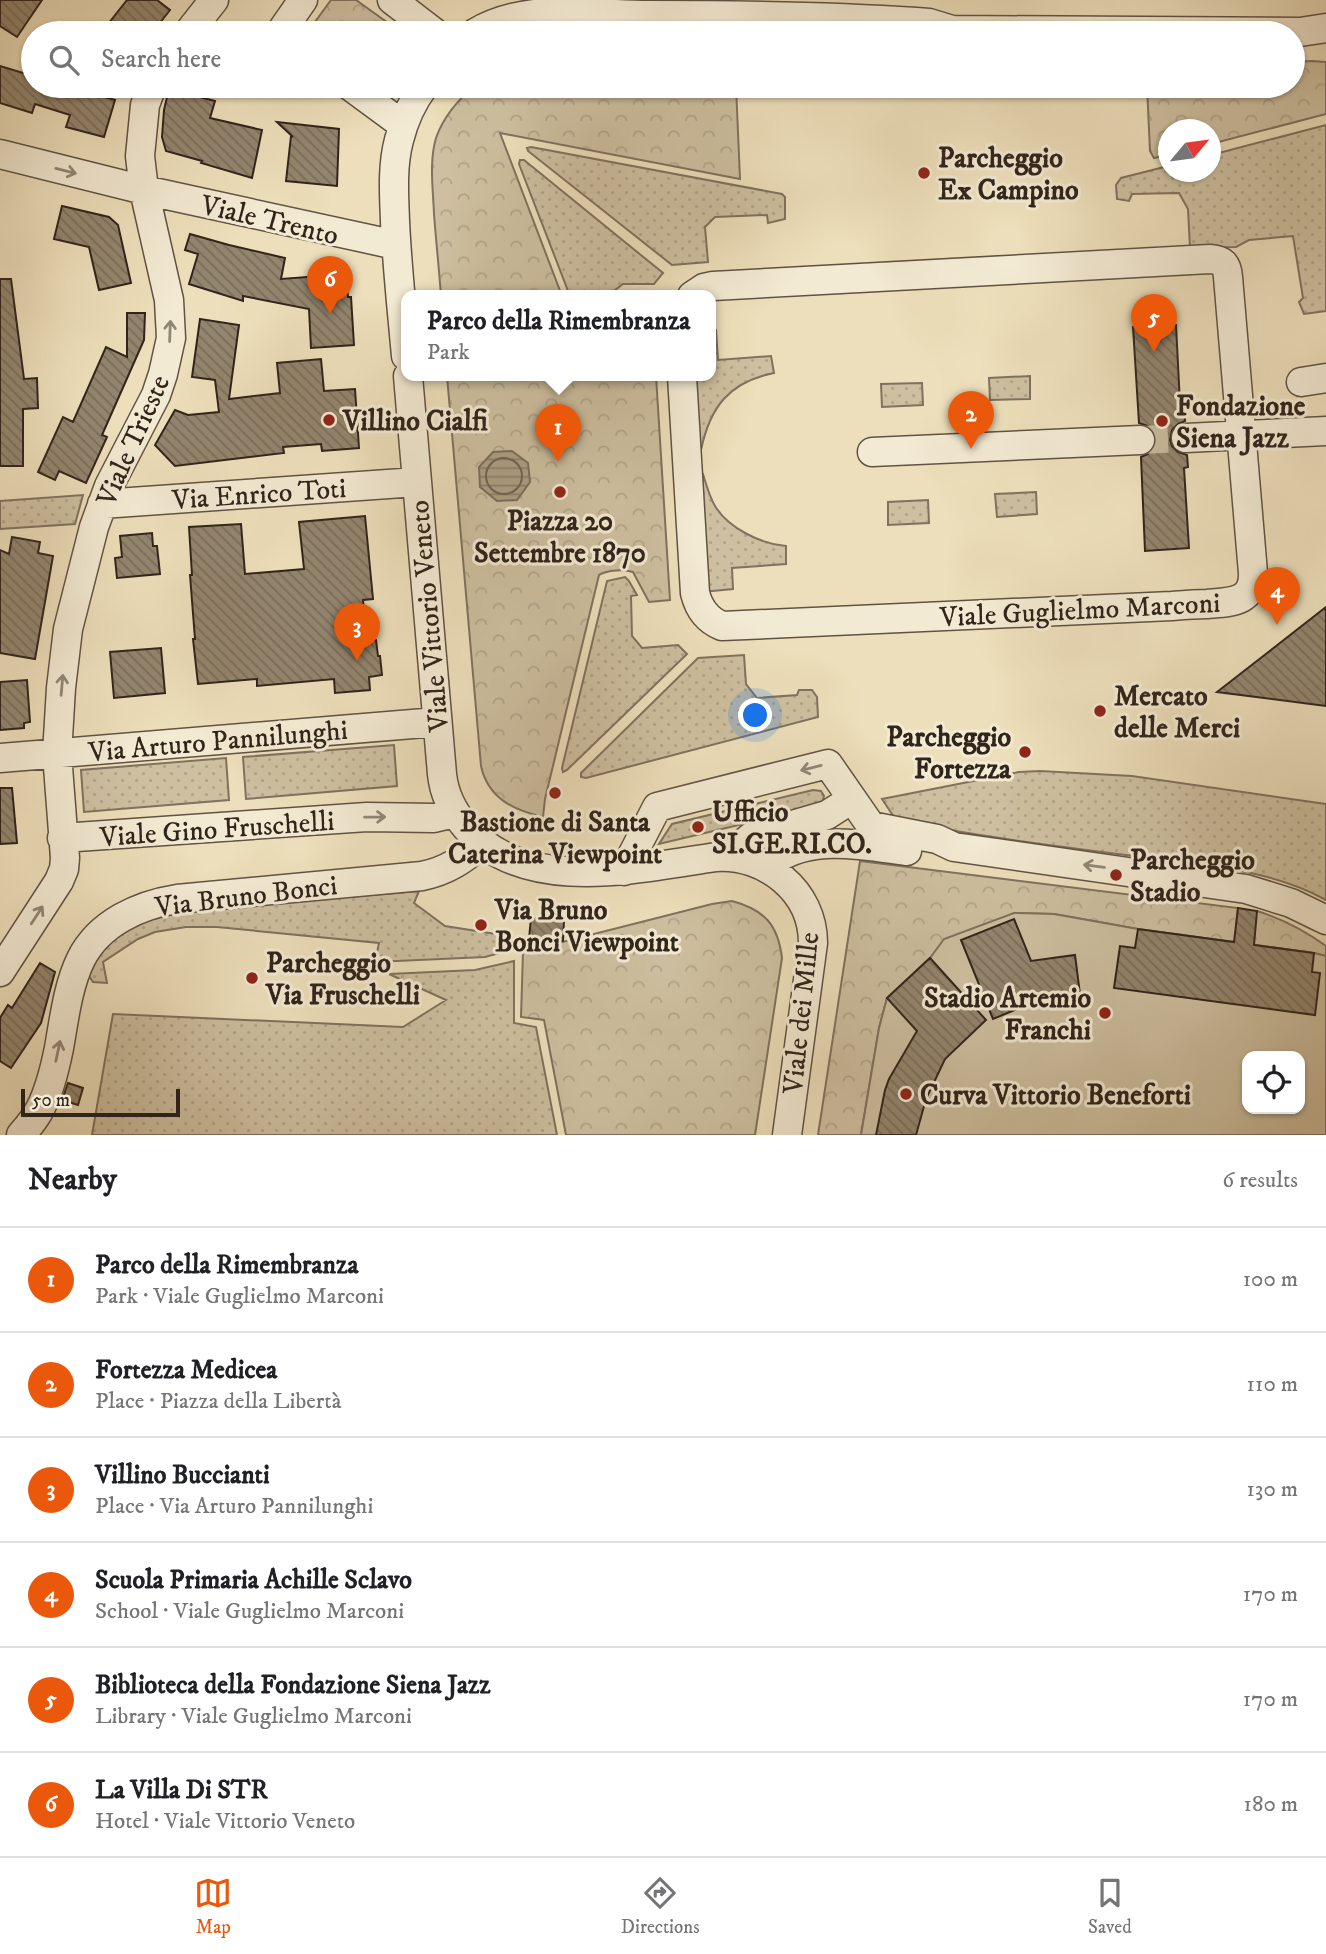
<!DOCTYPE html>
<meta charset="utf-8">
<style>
:root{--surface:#fff;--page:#f2f2f2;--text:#202124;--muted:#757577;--line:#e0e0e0;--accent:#ea580c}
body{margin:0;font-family:"IM FELL DW Pica",serif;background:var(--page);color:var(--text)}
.controls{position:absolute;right:21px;bottom:21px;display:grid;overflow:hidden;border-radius:14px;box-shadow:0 2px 5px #0004}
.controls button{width:63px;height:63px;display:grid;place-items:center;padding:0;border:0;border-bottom:2px solid var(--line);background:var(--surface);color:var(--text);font:35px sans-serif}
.compass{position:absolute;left:1158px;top:119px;width:63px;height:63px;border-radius:50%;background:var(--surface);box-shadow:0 2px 5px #0004;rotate:61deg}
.scale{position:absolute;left:21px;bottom:18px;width:159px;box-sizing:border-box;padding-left:7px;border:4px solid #31241b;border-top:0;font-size:19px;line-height:24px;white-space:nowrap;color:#31241b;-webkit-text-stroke:5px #f3ead3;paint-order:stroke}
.you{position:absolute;left:756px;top:716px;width:24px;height:24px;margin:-18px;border:5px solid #fff;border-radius:50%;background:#1a73e8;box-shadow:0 0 0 10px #1a73e833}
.badge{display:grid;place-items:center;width:46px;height:46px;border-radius:50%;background:var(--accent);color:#fff;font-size:23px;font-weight:700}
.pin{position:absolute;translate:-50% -58px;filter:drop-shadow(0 2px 4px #0008)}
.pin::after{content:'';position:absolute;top:37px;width:24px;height:21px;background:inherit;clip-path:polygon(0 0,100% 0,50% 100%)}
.popup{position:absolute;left:401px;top:290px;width:315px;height:91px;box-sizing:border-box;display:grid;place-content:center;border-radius:14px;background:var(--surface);filter:drop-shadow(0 2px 5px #0005);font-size:23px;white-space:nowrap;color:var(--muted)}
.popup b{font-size:26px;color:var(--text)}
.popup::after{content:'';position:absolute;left:50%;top:100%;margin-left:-14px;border:14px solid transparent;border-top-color:var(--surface)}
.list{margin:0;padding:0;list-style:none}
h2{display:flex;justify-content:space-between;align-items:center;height:91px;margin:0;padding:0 28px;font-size:30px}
h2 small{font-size:23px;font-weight:400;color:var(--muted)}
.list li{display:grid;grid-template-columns:46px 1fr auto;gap:21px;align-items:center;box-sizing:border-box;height:105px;padding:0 28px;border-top:2px solid var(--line)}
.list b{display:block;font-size:26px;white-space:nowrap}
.list p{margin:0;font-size:23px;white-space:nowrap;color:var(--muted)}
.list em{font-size:23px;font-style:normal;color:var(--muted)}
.icon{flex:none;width:38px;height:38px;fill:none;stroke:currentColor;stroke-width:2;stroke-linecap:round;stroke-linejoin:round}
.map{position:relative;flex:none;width:1326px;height:1135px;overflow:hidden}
.search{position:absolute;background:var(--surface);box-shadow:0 2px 5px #0004;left:21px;right:21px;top:21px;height:77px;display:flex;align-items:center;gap:18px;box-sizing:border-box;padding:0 24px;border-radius:38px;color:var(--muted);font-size:26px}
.sheet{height:721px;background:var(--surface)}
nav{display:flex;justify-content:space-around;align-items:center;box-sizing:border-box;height:98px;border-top:2px solid var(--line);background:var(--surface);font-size:19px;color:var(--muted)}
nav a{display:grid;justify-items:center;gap:4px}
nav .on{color:var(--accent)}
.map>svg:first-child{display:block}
.grass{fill:url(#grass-dots);stroke:#7f725e;stroke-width:2}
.forest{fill:url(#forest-crowns);stroke:#7f725e;stroke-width:2}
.pitch{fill:#cdbfa0;stroke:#7f725e;stroke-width:2;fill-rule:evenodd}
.water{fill:url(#water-rules);stroke:#7b6e5b;stroke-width:2}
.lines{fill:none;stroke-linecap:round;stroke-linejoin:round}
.shore{stroke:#6f6250;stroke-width:2}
.building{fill:url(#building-back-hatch);stroke:#31241b;stroke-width:2}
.minor-tunnel{stroke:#c7ba9b;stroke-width:28;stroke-dasharray:28 14;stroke-linecap:butt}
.minor-casing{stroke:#605343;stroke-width:31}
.minor{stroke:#f3ead3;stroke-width:28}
.oneway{stroke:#928777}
.poi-dot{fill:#8f2418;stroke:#f3ead3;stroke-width:2.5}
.labels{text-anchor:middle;stroke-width:6;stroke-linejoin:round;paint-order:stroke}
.poi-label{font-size:28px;font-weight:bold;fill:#31241b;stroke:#f3ead3;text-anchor:start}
.street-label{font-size:28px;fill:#31241b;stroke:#f3ead3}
</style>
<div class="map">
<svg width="1326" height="1135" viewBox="0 0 1326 1135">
<defs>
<pattern id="grass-dots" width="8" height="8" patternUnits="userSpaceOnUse" patternTransform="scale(1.75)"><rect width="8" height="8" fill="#cdbfa0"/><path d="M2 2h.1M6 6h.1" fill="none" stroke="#b0a489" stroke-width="1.8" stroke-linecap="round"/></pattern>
<pattern id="forest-crowns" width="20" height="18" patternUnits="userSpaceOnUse" patternTransform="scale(1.75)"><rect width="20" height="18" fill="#cdbfa0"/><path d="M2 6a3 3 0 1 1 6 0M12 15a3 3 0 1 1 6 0" fill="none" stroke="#b0a489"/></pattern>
<pattern id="water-rules" width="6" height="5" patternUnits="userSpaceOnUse" patternTransform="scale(1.75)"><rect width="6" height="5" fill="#ad9f85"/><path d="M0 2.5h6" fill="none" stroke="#8d816c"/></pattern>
<pattern id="building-back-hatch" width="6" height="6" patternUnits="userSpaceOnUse" patternTransform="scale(1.75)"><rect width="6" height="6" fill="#93856e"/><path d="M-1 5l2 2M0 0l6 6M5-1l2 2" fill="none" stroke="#796d5a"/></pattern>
</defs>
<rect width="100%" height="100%" fill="#eddfbb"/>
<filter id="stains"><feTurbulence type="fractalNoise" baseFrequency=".00286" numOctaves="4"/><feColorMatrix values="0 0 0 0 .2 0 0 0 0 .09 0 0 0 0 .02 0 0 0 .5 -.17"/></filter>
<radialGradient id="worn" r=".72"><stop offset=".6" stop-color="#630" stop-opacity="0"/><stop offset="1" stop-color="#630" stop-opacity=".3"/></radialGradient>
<path class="grass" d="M1326 125V311L1304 314 1299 302 1303 298 1293 236 1249 240 1236 247 1190 248 1188 209 1179 193 1132 194 1129 201 1117 199 1116 185 1121 178 1168 166V172H1210L1211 155Z
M531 147 782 194 785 197V219L768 223 767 215 715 217 705 227 708 262 672 265 528 151 527 148Z
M520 160H524L663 273 654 284H623L610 294V296H570L519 164Z
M710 330H716L718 360 771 356 774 373C729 382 710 407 701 450L693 451 689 376H710Z
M1030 376V399L990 400 989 378Z
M922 383 923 405 882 407 881 384Z
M703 474C706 484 709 496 715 506 728 528 761 544 786 546V564L732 568 733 589 702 592 695 475Z
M1036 492 1037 514 997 517 995 494Z
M83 495 75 524 0 529V501Z
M928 500 929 523 888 525V502Z
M625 577 629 581 637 595 631 596 632 636 642 648 678 645 687 654 567 770 563 772 562 768 607 581Z
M744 655 746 684 757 698 797 695 799 690H812L817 697 818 717 586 778 581 777V773L698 658Z
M394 745 397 786 246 799 243 757Z
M226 758 229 800 84 812 81 770Z
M1040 771 1132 776 1326 804V900C1268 868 1199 865 1134 856 1054 846 975 836 896 820L882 799 1019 772Z
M813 790 821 791 824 796 822 804 818 806 659 844 672 824Z
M419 891 414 903 445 926 514 937 515 949 485 957 375 962 379 943 217 927H186L155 932 138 939 103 962 107 983 93 982 89 976C105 933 137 923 178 911Z
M514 961V1023L536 1027 557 1135H92L113 1014 403 1027 446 1000 389 974 475 970Z"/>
<path class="forest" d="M331 0H356L402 33H307Z
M1312 61 1326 62V114L1211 144 1210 130H1168V155L1154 158 1150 151 1147 86H1293V62Z
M475 86H736L740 179 500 133 562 296H441C439 268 436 241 434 214 433 189 429 162 436 138 443 118 458 99 475 86Z
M447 376H656L670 600 649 602 633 572C623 569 608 570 599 575L545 799 543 817C513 810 488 798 481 766Z
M860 861 1238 908 1236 930 1257 911C1283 919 1304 930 1326 946V956L1314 953 1138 929 1054 914 1014 913 930 958 887 998 879 1028 861 1135H818Z
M732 901C765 910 778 925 782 958L755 1135H566L544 1020 521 1017 523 952 712 904Z"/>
<path class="pitch" d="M1014 913 1054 914 1138 929 1314 953 1326 956V1135H861L879 1028 887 998 930 958 944 939ZM1247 1056H1300V1109H1247Z"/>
<path class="water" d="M512 451 528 463 530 482 517 500 497 501 480 487 479 467 493 452Z"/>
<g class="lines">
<path class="shore" d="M486 476a18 18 0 1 1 36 0a18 18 0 1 1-36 0Z"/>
</g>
<path class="building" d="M0 0H42L17 37 0 26Z
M127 0H157L170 10 152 33H101Z
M0 66 33 76V86H66L115 100 104 137 66 127 70 115 35 104 32 113 0 103Z
M169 89 215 101 210 118 262 130 252 178 201 163 202 161 166 151 162 137 164 110Z
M277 122 339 129 337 186 286 181 291 136 293 137Z
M62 206 109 217 118 225 131 283 99 290 89 247 54 239Z
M190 234 229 245 285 258 281 279 334 275 335 288H347L348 297H351L354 345 311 348 309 309 243 296V301L189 284 198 254 185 250Z
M0 279H11L24 379 37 378 38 408 23 409V466H0Z
M127 313H145L144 340 102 435 107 437 86 483 59 471 55 480 38 472 63 417 73 422 106 347 127 357Z
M200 319 239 325 229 399 280 393 277 363 321 359 324 391 355 389 359 448 322 451 321 444 283 447 284 453 175 466 155 445 175 410 188 415 219 412 215 380 192 377Z
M1176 325 1180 404H1184L1185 421 1178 424 1172 430 1170 440 1172 446 1178 452 1187 455 1188 467 1184 468 1189 548 1145 551 1141 457 1148 454 1154 448 1156 439 1154 432 1148 426 1139 423 1133 327Z
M365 516 373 599 363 600 367 641 376 640 378 656H380L382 675 369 677 370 690 335 693 334 679 257 686V679L198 684 193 639H195L190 575H192L189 527 241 524 245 574 304 569 299 522Z
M152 533 153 546H157L160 574 117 578 115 558 122 557 120 536Z
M12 537 40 542 38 553 53 556 35 659 0 653V550L9 554Z
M1326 607V706L1217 692 1262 657Z
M161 648 165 693 114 698 110 652Z
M27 680 30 722 24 723V728L0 730V682Z
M0 788H12L17 843 0 844Z
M1238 908 1257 911 1254 945 1314 953 1312 972 1320 973 1315 1015 1114 988 1120 946 1135 948 1138 929 1234 942Z
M531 918 564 920 563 941 529 939Z
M1014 919 1031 961 1075 955 1080 994 1044 998 993 1019 961 940Z
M930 958 986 1020 945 1059 926 1099 916 1135H876L885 1090 889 1079 917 1031 887 998Z
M40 963 55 972 41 1023 11 1068 0 1061V1018L8 1005 12 1008Z
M68 1083 83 1088 78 1105 62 1100Z"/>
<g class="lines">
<path class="minor-tunnel" d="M1140 440 1186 438"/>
<defs>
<path id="minor" d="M392 0 435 33
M188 33 214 0
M280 33 303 0
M475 33C526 2 591 15 648 15 737 15 826 16 916 22L929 23 952 30 1300 32 1326 28
M350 86 403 125
M0 154 144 190 396 245
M406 356C402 311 397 266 395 221 394 194 392 166 399 140 404 120 412 102 424 86
M408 376 442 774C444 794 453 812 466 827 525 896 640 868 716 857 766 854 813 891 813 943L787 1135
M682 376 695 593C699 609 707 620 722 626L1172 606C1184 605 1196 604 1207 604 1230 602 1254 603 1253 573L1228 277C1227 264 1223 260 1210 259L713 286 704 288 692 296
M1301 382 1326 378
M1186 438 1326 431
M872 452 1140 440
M102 504 417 482
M0 758 437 722
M62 838 367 817 434 818 455 813
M732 857 739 847 751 837 827 815 852 799
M766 867C804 832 861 845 907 851
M624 871 657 807 828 764 871 826 937 839 954 847 1246 889 1291 903 1326 920
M0 972 59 881 64 869 65 858 57 754 61 688 68 629 94 527 109 486 156 395 163 374 171 338 169 300 144 190 140 156 145 105 152 86
M21 1135C28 1127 35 1119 40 1109 50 1090 55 1068 59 1048 64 1020 68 985 81 959 99 923 139 905 177 899L422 876C447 871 464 859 483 843"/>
</defs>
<use href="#minor" class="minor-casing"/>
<use href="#minor" class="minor"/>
</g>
<defs><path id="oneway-shaft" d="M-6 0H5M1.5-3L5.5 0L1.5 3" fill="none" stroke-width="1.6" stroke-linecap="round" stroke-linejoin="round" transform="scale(1.75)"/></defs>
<g class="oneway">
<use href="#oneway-shaft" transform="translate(66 171) rotate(14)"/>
<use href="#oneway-shaft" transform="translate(170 331) rotate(-88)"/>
<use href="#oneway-shaft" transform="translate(62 685) rotate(-85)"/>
<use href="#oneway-shaft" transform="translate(811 768) rotate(166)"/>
<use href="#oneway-shaft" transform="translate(375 817) rotate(-1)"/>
<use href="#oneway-shaft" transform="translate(1094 866) rotate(-172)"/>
<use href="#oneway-shaft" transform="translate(37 915) rotate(-57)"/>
<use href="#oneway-shaft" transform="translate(58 1051) rotate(-78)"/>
</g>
<g class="poi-dot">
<circle cx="924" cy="173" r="7"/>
<circle cx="329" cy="420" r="7"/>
<circle cx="1162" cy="421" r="7"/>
<circle cx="560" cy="492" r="7"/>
<circle cx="1100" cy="711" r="7"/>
<circle cx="1025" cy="752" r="7"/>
<circle cx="555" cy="793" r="7"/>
<circle cx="698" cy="827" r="7"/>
<circle cx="1116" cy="875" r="7"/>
<circle cx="481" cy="925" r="7"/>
<circle cx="252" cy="978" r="7"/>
<circle cx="1105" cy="1013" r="7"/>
<circle cx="906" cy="1094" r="7"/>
</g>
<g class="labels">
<g class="poi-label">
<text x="938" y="167">Parcheggio<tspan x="938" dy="32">Ex Campino</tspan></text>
<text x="1176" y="415">Fondazione<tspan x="1176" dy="32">Siena Jazz</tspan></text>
<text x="343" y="430">Villino Cialfi</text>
<text x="560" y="530" text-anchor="middle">Piazza 20<tspan x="560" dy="32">Settembre 1870</tspan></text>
<text x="1114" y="705">Mercato<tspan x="1114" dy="32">delle Merci</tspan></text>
<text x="1011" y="746" text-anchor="end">Parcheggio<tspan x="1011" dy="32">Fortezza</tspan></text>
<text x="712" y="821">Ufficio<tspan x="712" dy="32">SI.GE.RI.CO.</tspan></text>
<text x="555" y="831" text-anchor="middle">Bastione di Santa<tspan x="555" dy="32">Caterina Viewpoint</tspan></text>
<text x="1130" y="869">Parcheggio<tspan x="1130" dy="32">Stadio</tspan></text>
<text x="495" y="919">Via Bruno<tspan x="495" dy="32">Bonci Viewpoint</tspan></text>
<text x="266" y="972">Parcheggio<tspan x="266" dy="32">Via Fruschelli</tspan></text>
<text x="1091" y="1007" text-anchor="end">Stadio Artemio<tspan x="1091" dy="32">Franchi</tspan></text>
<text x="920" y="1104">Curva Vittorio Beneforti</text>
</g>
<g class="street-label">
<text transform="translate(270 219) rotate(13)" y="10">Viale Trento</text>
<text transform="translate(132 440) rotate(-66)" y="10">Viale Trieste</text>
<text transform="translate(259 493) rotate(-4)" y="10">Via Enrico Toti</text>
<text transform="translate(1080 609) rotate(-3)" y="10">Viale Guglielmo Marconi</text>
<text transform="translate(428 616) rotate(-95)" y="10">Viale Vittorio Veneto</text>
<text transform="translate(218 740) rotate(-5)" y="10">Via Arturo Pannilunghi</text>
<text transform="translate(217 828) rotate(-4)" y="10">Viale Gino Fruschelli</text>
<text transform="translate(246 895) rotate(-7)" y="10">Via Bruno Bonci</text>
<text transform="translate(800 1013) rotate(-84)" y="10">Viale dei Mille</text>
</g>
</g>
<rect width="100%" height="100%" filter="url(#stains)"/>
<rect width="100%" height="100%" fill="url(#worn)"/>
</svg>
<div class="controls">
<button><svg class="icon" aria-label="locate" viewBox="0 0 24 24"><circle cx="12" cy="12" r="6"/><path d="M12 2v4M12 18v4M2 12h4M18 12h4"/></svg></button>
</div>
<svg class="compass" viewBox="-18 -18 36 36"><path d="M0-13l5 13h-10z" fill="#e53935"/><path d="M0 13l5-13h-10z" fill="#757577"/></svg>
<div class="scale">50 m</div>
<div class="you"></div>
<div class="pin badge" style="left:558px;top:462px">1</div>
<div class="popup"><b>Parco della Rimembranza</b>Park</div>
<div class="pin badge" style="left:971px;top:449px">2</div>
<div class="pin badge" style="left:357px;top:661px">3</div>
<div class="pin badge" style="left:1277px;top:625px">4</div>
<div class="pin badge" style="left:1154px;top:352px">5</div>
<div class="pin badge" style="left:330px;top:314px">6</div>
<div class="search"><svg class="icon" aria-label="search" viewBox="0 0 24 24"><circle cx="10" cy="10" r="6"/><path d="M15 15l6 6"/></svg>Search here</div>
</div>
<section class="sheet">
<h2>Nearby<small>6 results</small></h2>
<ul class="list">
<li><span class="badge">1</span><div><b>Parco della Rimembranza</b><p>Park · Viale Guglielmo Marconi</p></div><em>100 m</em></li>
<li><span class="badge">2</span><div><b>Fortezza Medicea</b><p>Place · Piazza della Libertà</p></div><em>110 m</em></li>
<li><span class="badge">3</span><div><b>Villino Buccianti</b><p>Place · Via Arturo Pannilunghi</p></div><em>130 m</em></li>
<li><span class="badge">4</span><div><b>Scuola Primaria Achille Sclavo</b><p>School · Viale Guglielmo Marconi</p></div><em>170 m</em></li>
<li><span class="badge">5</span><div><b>Biblioteca della Fondazione Siena Jazz</b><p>Library · Viale Guglielmo Marconi</p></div><em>170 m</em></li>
<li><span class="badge">6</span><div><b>La Villa Di STR</b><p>Hotel · Viale Vittorio Veneto</p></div><em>180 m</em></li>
</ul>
</section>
<nav>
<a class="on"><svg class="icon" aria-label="map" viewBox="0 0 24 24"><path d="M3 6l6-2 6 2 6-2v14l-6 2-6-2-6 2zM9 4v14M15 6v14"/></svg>Map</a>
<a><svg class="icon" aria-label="directions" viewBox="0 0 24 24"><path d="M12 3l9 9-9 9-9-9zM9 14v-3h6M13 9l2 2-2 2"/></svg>Directions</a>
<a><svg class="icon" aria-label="saved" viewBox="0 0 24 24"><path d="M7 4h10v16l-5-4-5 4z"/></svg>Saved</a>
</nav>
